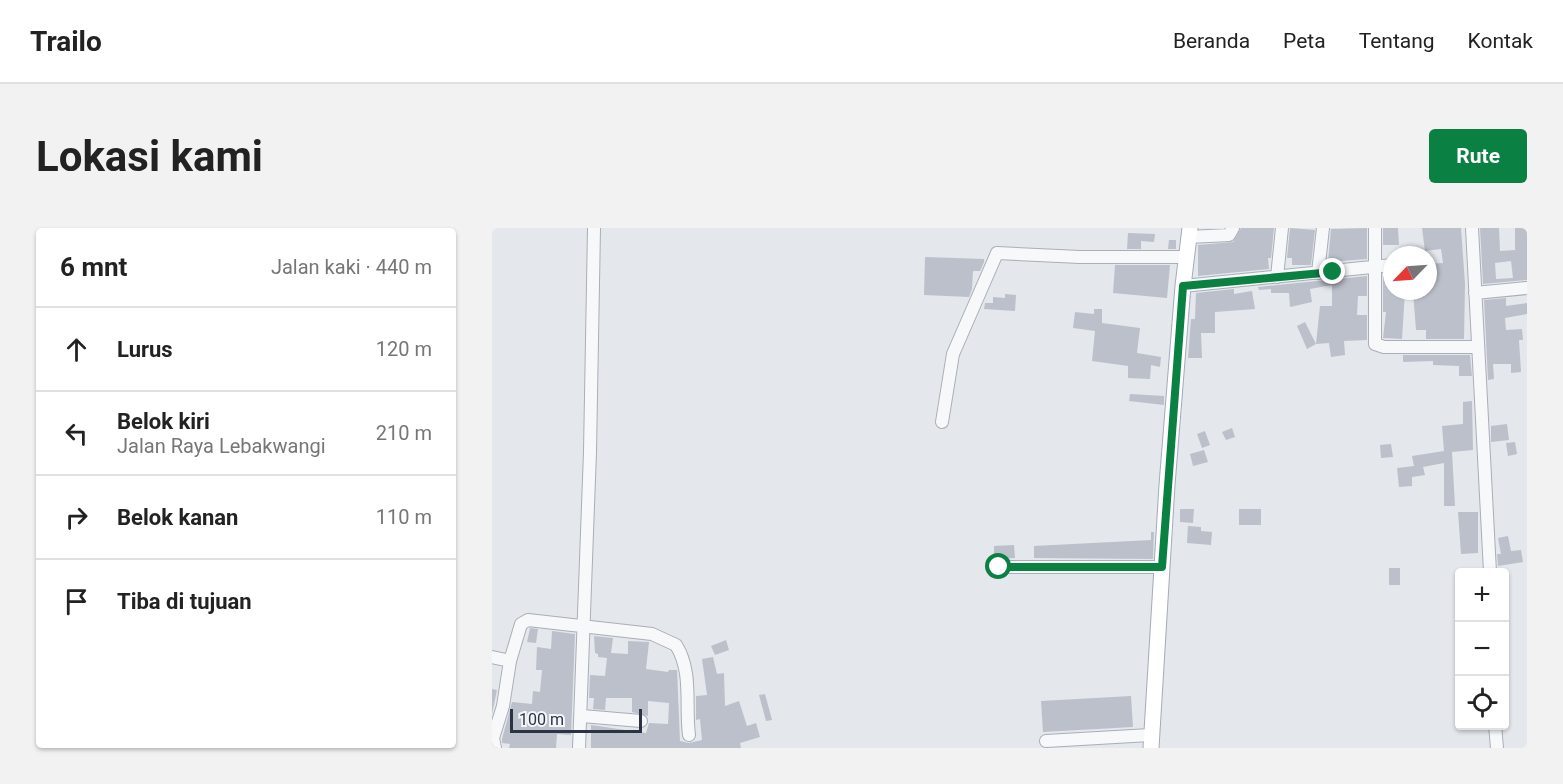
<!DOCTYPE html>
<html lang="id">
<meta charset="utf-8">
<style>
:root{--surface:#fff;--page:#f2f2f2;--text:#222;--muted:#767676;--line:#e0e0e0;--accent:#0b8043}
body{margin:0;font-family:Roboto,sans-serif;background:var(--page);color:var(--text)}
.controls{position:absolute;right:18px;bottom:18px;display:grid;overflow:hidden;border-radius:6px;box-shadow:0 2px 4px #0004}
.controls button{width:54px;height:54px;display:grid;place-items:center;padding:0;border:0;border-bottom:2px solid var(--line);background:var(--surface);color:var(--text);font:30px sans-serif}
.compass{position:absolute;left:891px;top:18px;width:54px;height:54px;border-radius:50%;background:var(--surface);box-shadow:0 2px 4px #0004;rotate:245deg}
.scale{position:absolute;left:18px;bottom:15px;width:132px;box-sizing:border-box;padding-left:6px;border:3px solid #2b3445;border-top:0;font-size:16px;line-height:21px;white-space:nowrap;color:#2b3445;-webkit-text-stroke:4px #f4f6f9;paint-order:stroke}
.stop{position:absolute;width:18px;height:18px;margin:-14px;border:4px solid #0b8043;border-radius:50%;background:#fff}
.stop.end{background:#0b8043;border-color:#fff;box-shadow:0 2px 6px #0008}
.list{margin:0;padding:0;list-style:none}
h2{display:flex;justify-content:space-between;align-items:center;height:78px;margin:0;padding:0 24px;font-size:26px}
h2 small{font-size:20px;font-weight:400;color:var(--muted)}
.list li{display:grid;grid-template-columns:39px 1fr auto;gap:18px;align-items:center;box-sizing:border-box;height:84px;padding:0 24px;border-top:2px solid var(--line)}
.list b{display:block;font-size:22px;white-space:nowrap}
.list p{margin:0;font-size:20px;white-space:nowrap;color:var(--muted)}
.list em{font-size:20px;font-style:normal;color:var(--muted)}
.icon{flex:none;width:33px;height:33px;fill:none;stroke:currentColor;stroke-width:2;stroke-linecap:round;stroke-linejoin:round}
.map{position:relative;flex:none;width:1035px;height:520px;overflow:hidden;border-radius:6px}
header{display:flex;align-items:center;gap:36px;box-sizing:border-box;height:84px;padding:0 30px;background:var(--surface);border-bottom:2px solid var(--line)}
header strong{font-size:28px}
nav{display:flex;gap:33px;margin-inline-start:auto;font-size:21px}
.intro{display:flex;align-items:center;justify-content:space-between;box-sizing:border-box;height:144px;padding:0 36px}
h1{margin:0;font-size:42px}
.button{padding:15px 27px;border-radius:6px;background:var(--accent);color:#fff;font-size:21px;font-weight:700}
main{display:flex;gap:36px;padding:0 36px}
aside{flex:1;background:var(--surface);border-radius:6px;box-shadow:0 2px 4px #0004}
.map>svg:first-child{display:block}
.building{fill:#bbc0ca;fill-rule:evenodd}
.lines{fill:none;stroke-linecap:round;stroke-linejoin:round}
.minor-casing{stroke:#a9aeb7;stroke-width:14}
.major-casing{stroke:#a3abb8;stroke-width:17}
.minor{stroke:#f7f8fa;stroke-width:12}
.major{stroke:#fff;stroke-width:15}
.route{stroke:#0b8043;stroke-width:8}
</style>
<header>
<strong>Trailo</strong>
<nav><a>Beranda</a><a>Peta</a><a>Tentang</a><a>Kontak</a></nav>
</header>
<div class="intro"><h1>Lokasi kami</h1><a class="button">Rute</a></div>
<main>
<aside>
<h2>6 mnt<small>Jalan kaki · 440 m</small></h2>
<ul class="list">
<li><svg class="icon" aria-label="ahead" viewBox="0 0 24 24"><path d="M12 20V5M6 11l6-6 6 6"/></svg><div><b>Lurus</b></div><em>120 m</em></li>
<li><svg class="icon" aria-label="left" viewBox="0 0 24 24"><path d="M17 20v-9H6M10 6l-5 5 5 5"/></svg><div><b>Belok kiri</b><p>Jalan Raya Lebakwangi</p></div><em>210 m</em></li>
<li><svg class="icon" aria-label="right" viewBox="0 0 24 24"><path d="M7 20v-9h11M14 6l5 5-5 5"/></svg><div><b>Belok kanan</b></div><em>110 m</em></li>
<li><svg class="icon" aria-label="arrive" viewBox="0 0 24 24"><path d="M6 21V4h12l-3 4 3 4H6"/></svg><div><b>Tiba di tujuan</b></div></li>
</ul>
</aside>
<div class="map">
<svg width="1035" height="520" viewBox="0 0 1035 520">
<rect width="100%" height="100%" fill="#e4e7ec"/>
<path class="building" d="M749 0H782L779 30H776L777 41 706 48V17L741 14Z
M798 0 823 2 819 37H800V30H795Z
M875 0V31L836 34 839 1Z
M891 0H906L907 17H891Z
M930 0H969L973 56 972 111H934V102H924L921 63H936V36L951 35 949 21 933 23Z
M988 0H1007L1008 23 1023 22V0H1035V52L991 56ZM1019 33 1021 50 1004 51 1003 35Z
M636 5 663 6 662 14 649 13V21H635Z
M677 12H684V21H676Z
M433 29 492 31V34L488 43H481L480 61 477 69 432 67Z
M623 37H678L675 70 621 65Z
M875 48V68H866L865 87H875V112L852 113 853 127 839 129 837 115 824 116 828 78H840V57L818 61 820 74 798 79 797 65H779V61L767 62 766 59Z
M891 48H900V63H913L910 111 891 110 894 84H891Z
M742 61V66L760 63 763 81 723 84V105H709L710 130H696L699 91H703L704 65Z
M513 66 524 67 523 83 492 81 493 75H501V69L513 70Z
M1014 70V78L1035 75V86L1013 90 1014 102 1030 101 1031 112H1027L1029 144 1019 145V136H1001L1002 151 996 152 992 72Z
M602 81H610V95L648 100 645 125 669 129 668 139 659 137 658 151 636 150V138L600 133 603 103 581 100 583 84 602 86Z
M813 94 824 116 815 121 805 98Z
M911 127H978L980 148H967V138L941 137V133L911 134Z
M638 166 672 168V177L637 173Z
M980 173 981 222 960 224 963 278H952V235L931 239 933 247 920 249V258L907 259 905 240 922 238 920 228 952 223 950 198 971 196V174Z
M1015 196 1017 212 999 214V198Z
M740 200 743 209 734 212 730 204Z
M713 203 718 217 710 220 705 206Z
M1023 214 1025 226 1016 228 1014 215Z
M899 216 901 229 889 230 888 217Z
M712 222 716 234 701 238 698 226Z
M688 281H702L701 295 688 294Z
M747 281H769V297H747Z
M966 284H986V325L969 326Z
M696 298 709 299V303L720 304 719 317 695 315Z
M659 304H662L661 331 542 330V318L659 312Z
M1016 308 1019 323 1029 322 1031 334 1006 338 1005 326H1009L1006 310Z
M522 317 523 330 502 331V318Z
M897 340H908V357H897Z
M38 400 46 401 44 415 35 414Z
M60 403 83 406 79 507 65 506 64 520H17L18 516 10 515V511L20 474 40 476 41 463 48 464 50 442H44L45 419 59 421Z
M102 408 121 410 119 425 136 426V413L157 414 154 441 176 444 177 442H185L188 513 197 515 210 512 208 491 204 492V468L215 467 210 431 221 429 225 446 232 445 233 478 247 473 255 498 264 495 268 509 248 515 249 520H99V497L154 505 157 495 176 496 177 475 156 473V488L140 484V470H114L113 482 101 481 102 470H97L98 447 113 448 115 430 106 429V426L103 425Z
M234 412 237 422 223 427 219 418Z
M0 461 5 462 0 486Z
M273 466 280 492 274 493 267 467Z
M639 468 641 499 551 504 549 473Z"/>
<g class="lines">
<defs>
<path id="minor" d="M883 0V116L892 119H985
M980 0 998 344
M697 9 737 7 741 0
M826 45 831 0
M785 49 790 0
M691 58 900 37
M983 65 1035 60
M450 194 461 126 505 25 588 29H695
M507 339H670
M0 429 18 433
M90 488 149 493
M1003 497 1005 520
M554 513 658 507
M3 520 1 510 11 478 18 433 29 396 36 392 160 406 184 417C201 444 193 477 197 507
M87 520 98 224 102 0"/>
<path id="major" d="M659 520 675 257 691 58 698 0"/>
</defs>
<use href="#minor" class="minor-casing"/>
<use href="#major" class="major-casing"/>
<use href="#minor" class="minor"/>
<use href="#major" class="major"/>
</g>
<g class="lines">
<path class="route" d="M507 339H670L691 58 841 44"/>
</g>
</svg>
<div class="controls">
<button>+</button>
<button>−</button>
<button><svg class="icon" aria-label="locate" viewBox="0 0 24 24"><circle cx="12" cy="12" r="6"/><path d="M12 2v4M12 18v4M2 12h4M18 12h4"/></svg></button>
</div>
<svg class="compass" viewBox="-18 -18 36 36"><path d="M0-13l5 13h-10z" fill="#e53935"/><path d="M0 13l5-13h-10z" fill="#767676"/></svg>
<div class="scale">100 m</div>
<div class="stop" style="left:507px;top:339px"></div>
<div class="stop end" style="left:841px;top:44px"></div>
</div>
</main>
